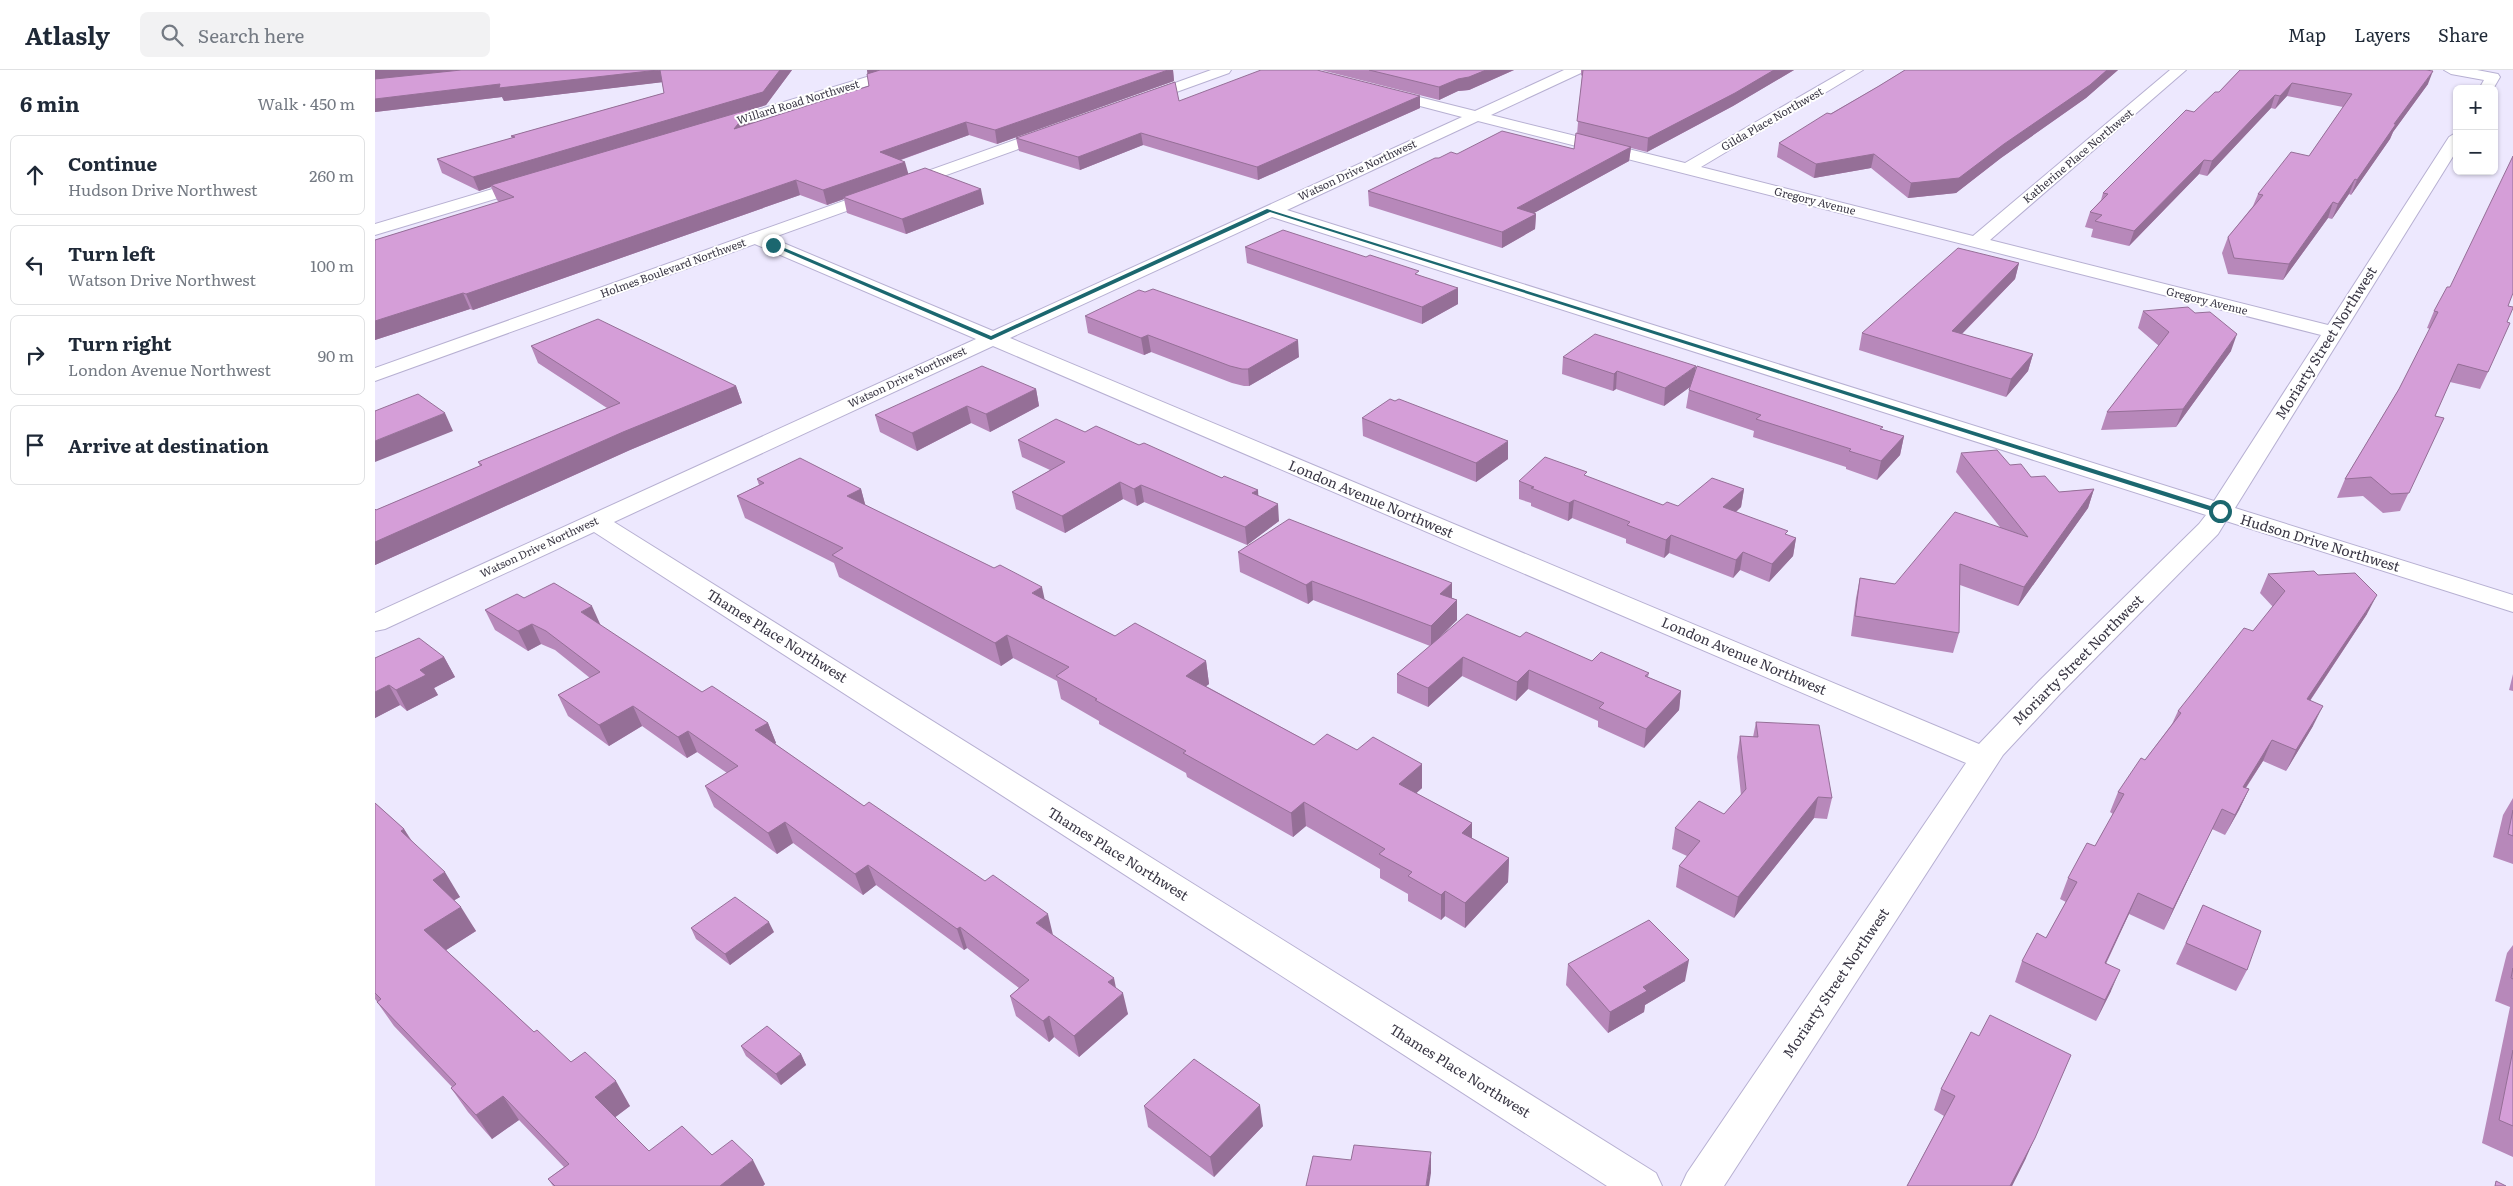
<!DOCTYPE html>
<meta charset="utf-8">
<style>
:root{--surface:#fff;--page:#f2f2f3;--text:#1f2937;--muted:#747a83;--line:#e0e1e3}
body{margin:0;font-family:Literata,serif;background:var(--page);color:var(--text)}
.controls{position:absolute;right:15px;top:15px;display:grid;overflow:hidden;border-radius:8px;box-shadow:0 1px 4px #0004}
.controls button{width:45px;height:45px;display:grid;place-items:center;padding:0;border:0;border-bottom:1px solid var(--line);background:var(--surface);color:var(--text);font:25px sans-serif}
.stop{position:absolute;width:15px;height:15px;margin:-11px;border:4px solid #1b676f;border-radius:50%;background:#fff}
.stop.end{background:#1b676f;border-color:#fff;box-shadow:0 1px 5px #0008}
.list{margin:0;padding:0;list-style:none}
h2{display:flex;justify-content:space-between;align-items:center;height:65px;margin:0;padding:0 20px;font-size:21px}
h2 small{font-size:16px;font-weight:400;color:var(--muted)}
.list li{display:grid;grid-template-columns:32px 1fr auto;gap:15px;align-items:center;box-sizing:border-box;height:80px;margin:0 10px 10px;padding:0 10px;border:1px solid var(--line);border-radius:8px}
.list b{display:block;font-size:19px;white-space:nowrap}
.list p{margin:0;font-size:16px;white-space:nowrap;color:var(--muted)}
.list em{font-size:16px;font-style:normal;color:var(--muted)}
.icon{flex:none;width:28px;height:28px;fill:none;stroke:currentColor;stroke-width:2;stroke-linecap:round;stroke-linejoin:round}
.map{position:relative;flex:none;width:2138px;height:1116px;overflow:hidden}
header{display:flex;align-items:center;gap:30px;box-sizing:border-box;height:70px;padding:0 25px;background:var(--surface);border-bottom:1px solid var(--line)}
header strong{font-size:24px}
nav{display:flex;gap:28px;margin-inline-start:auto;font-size:18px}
.search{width:350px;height:45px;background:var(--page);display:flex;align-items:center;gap:12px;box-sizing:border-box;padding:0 18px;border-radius:8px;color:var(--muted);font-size:19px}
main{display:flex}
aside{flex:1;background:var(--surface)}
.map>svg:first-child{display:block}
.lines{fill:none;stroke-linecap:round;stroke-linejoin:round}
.street-casing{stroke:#b7b0d2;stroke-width:2}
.secondary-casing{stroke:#b7b0d2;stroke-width:2}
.street{fill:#fff;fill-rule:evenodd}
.secondary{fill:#fff;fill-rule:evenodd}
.wall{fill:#b788ba}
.shaded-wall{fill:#956f97}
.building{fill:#d59ed8;stroke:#956f97}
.route{fill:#1b676f}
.labels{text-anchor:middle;stroke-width:4;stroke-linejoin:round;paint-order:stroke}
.far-street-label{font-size:11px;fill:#3a3745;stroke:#fff}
.street-label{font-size:14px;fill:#3a3745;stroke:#fff}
</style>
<header>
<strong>Atlasly</strong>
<div class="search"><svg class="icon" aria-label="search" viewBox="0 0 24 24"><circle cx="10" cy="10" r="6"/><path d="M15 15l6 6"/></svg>Search here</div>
<nav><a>Map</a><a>Layers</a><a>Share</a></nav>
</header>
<main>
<aside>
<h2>6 min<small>Walk · 450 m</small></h2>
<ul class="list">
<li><svg class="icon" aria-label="ahead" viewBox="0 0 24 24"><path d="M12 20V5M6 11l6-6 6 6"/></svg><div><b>Continue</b><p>Hudson Drive Northwest</p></div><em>260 m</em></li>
<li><svg class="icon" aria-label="left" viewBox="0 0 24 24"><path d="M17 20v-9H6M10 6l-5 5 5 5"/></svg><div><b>Turn left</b><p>Watson Drive Northwest</p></div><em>100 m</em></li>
<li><svg class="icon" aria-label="right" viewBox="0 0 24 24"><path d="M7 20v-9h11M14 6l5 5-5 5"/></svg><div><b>Turn right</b><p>London Avenue Northwest</p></div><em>90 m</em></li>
<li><svg class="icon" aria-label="arrive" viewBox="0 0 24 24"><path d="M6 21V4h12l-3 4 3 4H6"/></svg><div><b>Arrive at destination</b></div></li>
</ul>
</aside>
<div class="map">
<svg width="2138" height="1116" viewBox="0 0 2138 1116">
<rect width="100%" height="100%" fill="#ede8fe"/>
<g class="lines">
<defs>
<path id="street" d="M515 0H537L535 3 346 60H336L333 57 336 54Z
M1189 0H1208L1206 3 1116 45 1310 93 1471 0H1488L1326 97 1598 166 1795 0H1811L1615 170 1953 255 2074 67 2082 62V80L1860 438 2138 525V542L1851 451 1843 464 1684 625 1628 685 1349 1116H1306L1312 1103 1591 693 618 276 239 452 1281 1103 1287 1116H1232L219 462 10 559 0 561V543L601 269 375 172 372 168 375 164H387L618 261 1087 47 1003 25 1001 22 1003 19 1008 18 1100 41ZM1103 51 1946 265 1839 431 912 140ZM897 147 1831 445 1824 454 1664 611 1604 674 635 268Z
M2069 0H2102L2123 4 2125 7 2118 19H2104L2109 10 2076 4Z
M154 108 160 109 162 113 160 117 0 165V154Z"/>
<path id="secondary" d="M836 0H856L854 3 771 33 766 34 759 30 761 27Z
M679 56 685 58 687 61 685 64 0 311V298Z"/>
</defs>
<use href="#street" class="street-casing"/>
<use href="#secondary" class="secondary-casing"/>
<use href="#street" class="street"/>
<use href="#secondary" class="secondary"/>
</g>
<path class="wall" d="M0 0H417L391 35 375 40 378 53 494 16 492 0H798L799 11 622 74 594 65 526 90 533 104 609 134 531 164 472 143 469 129 452 135 425 125 98 240 95 239 0 270V170L124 132 122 130 116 117 104 121 67 103 62 89 137 68 136 66 289 23 287 12 129 31 127 27 0 42Z
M946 0H1139L1094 20 1083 21 1064 30Z
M1206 0H1419L1358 36 1272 82 1256 78 1254 91 1159 143 1161 144 1160 159 1127 178 994 136 993 121 1064 88 1082 84 1199 79 1202 64 1207 6 1206 5Z
M1530 0H1743L1711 28 1626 88 1581 123 1533 128 1496 98 1439 108 1402 87 1404 73 1504 16Z
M1865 0 2053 14 2018 62 2015 69 1976 125 1974 124 1957 149 1953 148 1908 210 1853 204 1847 183 1853 167 1878 136 1883 124 1934 86 1968 37 1912 26 1900 39 1896 38 1832 106 1824 104 1754 176 1716 167 1718 159 1710 157 1715 142 1726 130 1728 123 1819 42 1844 22Z
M1045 26V38L883 110 768 75 705 100 644 81 641 68 804 31Z
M870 177 1044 205 1083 234 1047 254 872 193Z
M1644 193 1640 209 1587 264 1658 284 1653 301 1631 327 1484 280 1487 263Z
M2133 236 2132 252 2113 302 2105 319 2075 312 2060 346 2069 348 2025 441 2008 443 1988 426 1962 428 1970 409 2024 319 2055 259 2052 258 2059 241Z
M1768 241 1856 281 1801 357 1726 360 1732 342 1784 276 1763 258Z
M710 246 924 287 874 316H869L857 313 776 282 769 285 713 263Z
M156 276 361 316 367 333 255 380 0 495V439L1 440 105 396 103 392 232 338 163 293Z
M1188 287 1507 359 1529 366 1525 385 1502 410 1471 399V397L1378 367 1379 361 1311 338 1314 320 1315 317 1289 336 1241 319 1238 321 1187 304Z
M661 319 664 336 615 362 596 353 542 381 505 362 500 345Z
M987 348 1133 389 1101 412 988 366Z
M710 362 764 375 847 408 883 420V426L904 451 872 475 769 432 762 436 748 429 690 463 641 439 637 422 675 400 647 387 643 370Z
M1586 383 1635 395 1684 422 1719 419 1713 438 1643 536 1585 515 1584 563 1578 583 1476 566 1481 528 1485 508 1520 514 1625 457 1581 402Z
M1212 407 1288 435 1303 436 1369 419 1366 437 1361 442 1412 465 1421 468 1418 486 1394 512 1365 500 1358 508 1294 483 1289 488 1251 473V469L1197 448 1193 451 1156 436V433L1144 429V411Z
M382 409 486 419 490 435 670 530 740 566 831 591 834 614 831 616 939 675 982 680 1047 694V718L1041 723 1097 753V768L1134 788 1133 812 1090 858 1070 846 1066 850 1033 831V824L1005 808V799L931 756 918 767 812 707 811 703 724 654V651L686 629 682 611 638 588 626 596 464 507 459 493 370 448 362 426 384 415Z
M863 482 1077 528 1082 530V550L1060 572 1145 567 1217 591 1274 603 1273 607 1306 621 1304 640 1269 678 1223 657V651L1153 619 1141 631 1087 606 1053 637 1022 623V604L1055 576 938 530 933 534 865 502Z
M1893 504 1943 505 1992 544 1935 631 1938 656 1911 701 1888 691 1871 718 1874 719 1864 740 1850 765 1837 759 1789 860 1754 844 1731 894 1736 921 1721 951 1640 912 1647 891 1671 868 1691 832 1685 829 1693 808 1720 776 1738 744 1735 742 1743 722 1770 690 1797 654 1803 641 1878 561 1898 537 1885 523Z
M149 528 225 555 327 622 393 653 401 673 400 674 489 736 678 865 741 918 753 944 704 987 679 967 674 972 641 946 635 926 644 918 592 878 589 880 501 815 488 825 418 773 402 784 339 737 330 716 352 703 322 682 312 688 267 656 234 676 193 646 183 625 215 608 180 580 166 574 153 581 120 560 110 540Z
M69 587 80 607 59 618 63 625 32 641 25 635 0 648V588Z
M2138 604V621L2134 620Z
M1381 652 1457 728 1452 749 1439 748 1359 848 1301 817 1304 796 1312 786 1297 779 1300 758 1349 744 1366 725 1362 687 1365 666 1378 667Z
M2138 728V794L2118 787 2128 745Z
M0 733 29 759 37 771 85 827 79 830 101 861 71 880 159 962 196 992 255 1036 240 1047 274 1081 337 1085 390 1114 388 1116H178L173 1109 189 1097 144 1050 117 1069 93 1042 76 1018 77 1017 19 956 0 929Z
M1828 835 1872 900 1861 921 1801 894Z
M316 858 399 862 355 895 321 869Z
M2138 875V1087L2107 1073 2135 937 2120 931 2132 883Z
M1193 894 1310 911 1270 935 1269 942 1233 963 1191 915Z
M1596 962 1651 1088 1637 1116H1532L1569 1046 1559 1040 1566 1019Z
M366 976 426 984 431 995 406 1015 371 986Z
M769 1036 888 1056 839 1107 773 1057Z"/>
<path class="shaded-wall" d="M0 0H93L0 10Z
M285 0 289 12 129 31 127 27 0 42V29L125 14Z
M405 0H417L391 35 375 40 379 52 363 73 116 115V117L104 121 98 107Z
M492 0H509L493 5Z
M793 0H798L799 11 622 74 620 60Z
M1111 0H1139L1094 20 1083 21 1064 30V17L1083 9Z
M1399 0H1419L1358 36 1272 82 1273 68Z
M1732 0H1743L1711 28 1626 88 1581 123 1533 128 1536 113 1629 74Z
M2058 1 2053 14 2018 62 2015 69 1976 125 1982 110 2019 54Z
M1917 13 1912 26 1900 39 1905 26Z
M1900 25 1896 38 1832 106 1837 91Z
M1045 26V38L883 110 882 97Z
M591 52 594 65 508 96 505 82Z
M766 63 768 75 705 100 703 87Z
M1256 77 1254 91 1141 153 1142 138Z
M1499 84 1496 98 1439 108 1441 94Z
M1829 90 1824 104 1754 176 1759 161Z
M530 92 534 106 468 127 469 129 452 135 448 120Z
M1980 109 1974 124 1957 149 1963 134Z
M421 110 425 125 98 240 91 224Z
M606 119 609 134 531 164 527 149Z
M1958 132 1953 148 1908 210 1914 194Z
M1161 144 1160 159 1127 178V162Z
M1644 193 1640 209 1573 278 1577 261Z
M1083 218V234L1047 254V237Z
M88 223 95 239 0 270V251Z
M1862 264 1856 281 1801 357 1808 339Z
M773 265 776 282 769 285 766 268Z
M923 270 924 287 874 316 873 299Z
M1658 284 1653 301 1631 327 1636 309Z
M1321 296 1319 314 1289 336 1290 318Z
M1242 301 1241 319 1238 321 1239 304Z
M361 316 367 333 255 380 0 495V472L248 362Z
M661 319 664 336 615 362 611 344Z
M592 336 596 353 542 381 537 363Z
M70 343 78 361 0 392V371Z
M1529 366 1525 385 1502 410 1506 391Z
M1133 371V389L1101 412V393Z
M745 412 748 429 690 463 687 446Z
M766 415 769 432 762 436 759 419Z
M486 419 492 441 472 426Z
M1369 419 1366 437 1346 455 1348 437Z
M1719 419 1713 438 1643 536 1649 517Z
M883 420 884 437 877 423Z
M1199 430 1197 448 1193 451 1194 433Z
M903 434 904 451 872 475 870 457Z
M1296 465 1294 483 1289 488 1291 470Z
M1421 468 1418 486 1394 512 1397 494Z
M1368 482 1365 500 1358 508 1361 490Z
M937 511 938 530 933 534 931 515Z
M1077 513V532L1065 524Z
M667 517 672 540 657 523Z
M2002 525 1992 544 1922 650 1932 629Z
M1082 530V550L1056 576V556Z
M217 536 226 556 206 542Z
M157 554 166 574 153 581 143 561Z
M632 565 638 588 626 596 620 573Z
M69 587 80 607 59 618 63 625 32 641 21 620 45 600Z
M1088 587 1087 606 1053 637V618Z
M831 591 834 614 814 629 811 606Z
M1154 600 1153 619 1141 631 1142 612Z
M14 615 25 635 0 648V622Z
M1306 621 1304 640 1269 678 1271 659Z
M258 636 267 656 234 676 224 655Z
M1948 636 1938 656 1911 701 1921 680Z
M393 653 401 673 388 681 380 660Z
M313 661 322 682 312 688 303 667Z
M1897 670 1888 691 1858 737 1868 717Z
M1047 694V718L1025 738 1024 714Z
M1874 719 1864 740 1850 765 1860 745Z
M1443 727 1439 748 1359 848 1363 827Z
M929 732 931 756 918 767 916 743Z
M1847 739 1837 759 1789 860 1798 839Z
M410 752 418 773 402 784 393 763Z
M1097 753V777L1087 763Z
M29 759 44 784 26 761Z
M1134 788 1133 812 1090 858V833Z
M493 795 501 815 488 825 480 804Z
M70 802 85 827 73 834 58 810Z
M1070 821V846L1066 850V825Z
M1763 823 1754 844 1721 914 1730 893Z
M86 837 101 861 65 884 49 860Z
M673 844 678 865 661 853Z
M394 852 399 862 355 895 350 884Z
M585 857 592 878 589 880 582 859Z
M1314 890 1310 911 1270 935 1269 942 1233 963 1235 942 1268 917Z
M1745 900 1736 921 1721 951 1730 930Z
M739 908 743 928 748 923 753 944 704 987 699 966 733 912Z
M674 946 679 967 674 972 668 951Z
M426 984 431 995 406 1015 401 1004Z
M1696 985 1651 1088 1637 1116H1635Z
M241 1011 255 1036 234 1052 220 1027Z
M128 1026 144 1050 117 1069 101 1045Z
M885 1035 888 1056 839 1107 835 1087Z
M1056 1082V1103L1054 1116H1051Z
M378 1090 390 1114 388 1116H345Z"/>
<path class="building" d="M86 0H283L124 18 125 14 0 29V9Z
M285 0H405L388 22 98 107 62 89 140 67 136 66 289 23Z
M505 0H793L620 60 591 52 505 82 530 92 448 120 421 110 91 224 88 223 0 251V170L139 127 116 115 375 39 359 59 494 16 492 4Z
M886 0H942L1045 26 882 97 766 63 703 87 641 68 800 12 804 31Z
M994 0H1111L1094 7 1083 9 1064 17Z
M1208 0H1399L1360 23 1273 68 1202 51Z
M1530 0H1732L1715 15 1629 74 1584 108 1536 113 1499 84 1441 94 1404 73 1452 43 1456 44 1504 16Z
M1865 0H2051L2058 1 2019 54H2021L1982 110 1980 109 1963 134 1958 132 1914 194 1859 188 1853 167 1888 125 1883 124 1916 82 1934 86 1977 24 1917 13 1905 26 1900 25 1837 91 1829 90 1759 161 1720 151 1727 145 1715 142 1733 124 1728 123 1811 40 1819 42 1840 22H1844Z
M1127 61 1199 79 1201 63 1256 77 1142 138 1161 144 1127 162 993 121 1060 88H1064L1076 82 1082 84Z
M2138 86V223L2133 236 2138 237V238L2132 252 2135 253 2113 302 2083 294 2060 346 2069 348 2034 423 2016 424 1996 407 1970 409 2024 319 2063 242 2059 241 2072 217H2075Z
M550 98 606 119 527 149 468 127Z
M908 160 991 187 995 185 1044 201 1040 204 1083 218 1047 237 870 177Z
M1583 178 1644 193 1577 261 1658 284 1636 309 1487 263Z
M778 219 923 270 873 299H867L855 296 773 265 766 268 710 246 764 220 770 222Z
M1813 237 1820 243 1835 242 1862 264 1808 339 1732 342 1794 262 1768 241Z
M223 249 361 316 248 362 0 472V439L1 440 107 395 103 392 245 333 156 276Z
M1220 264 1321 296 1290 318 1242 301 1239 304 1188 287Z
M607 296 661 319 611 344 592 336 537 363 500 345Z
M1322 296 1508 357 1505 359 1529 366 1506 391 1474 381 1476 379 1381 349 1386 345 1314 320Z
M43 324 70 343 0 371V341Z
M1015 329 1020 331 1024 329 1133 371 1101 393 987 348Z
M681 349 710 362 721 356 764 375 769 373 847 408 849 406 883 420 877 423 903 434 870 457 766 415 759 419 745 412 687 446 637 422 690 392 643 370Z
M1622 380 1635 395 1646 394 1656 407 1670 406 1684 422 1719 419 1649 517 1585 494 1584 563 1480 546 1485 508 1520 514 1580 442 1653 467 1586 383Z
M1170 387 1212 402 1209 405 1288 435 1292 432 1303 436 1337 408 1369 419 1348 437 1413 461 1410 464 1421 468 1397 494 1368 482 1361 490 1296 465 1291 470 1252 455 1255 452 1199 430 1194 433 1156 418 1159 417 1144 411Z
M425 388 486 419 472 426 619 498 625 495 667 517 657 523 740 566 760 553 831 591 811 606 939 675 952 664 982 680 998 667 1047 694 1024 714 1097 753 1087 763 1134 788 1090 833 1070 821 1066 825 1033 806 1037 802 1004 784 1010 779 929 732 916 743 808 683 811 681 720 630 722 629 681 606 694 597 632 565 620 573 457 485 468 478 362 426 389 413 382 409Z
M914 449 1077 513 1065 524 1082 530 1056 556 937 511 931 515 863 482Z
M1939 501 1943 505 1980 503 2002 525 1932 629 1948 636 1921 680 1897 670 1868 717 1874 719 1860 745 1847 739 1798 839 1763 823 1730 893 1745 900 1730 930 1647 891 1662 863 1671 868 1702 812 1693 808 1712 773 1720 776 1749 724 1743 722 1766 688 1770 690 1806 643 1803 641 1869 558 1878 561 1910 521 1893 504Z
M179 513 217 536 206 542 327 622 337 616 393 653 380 660 489 736 494 732 610 811 618 805 673 844 661 853 739 908 733 912 748 923 699 966 674 946 668 951 635 926 654 910 585 857 582 859 493 795 480 804 410 752 393 763 330 716 363 696 313 661 303 667 258 636 224 655 183 625 225 602 171 561 157 554 143 561 110 540 142 524 149 528Z
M1092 544 1145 567 1151 562 1217 591 1226 582 1274 603 1270 606 1306 621 1271 659 1224 638 1229 633 1154 600 1142 612 1088 587 1053 618 1022 604Z
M44 568 69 587 45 600 51 605 21 620 14 615 0 622V588Z
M1381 652 1444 655 1457 728 1443 727 1363 827 1304 796 1325 771 1300 758 1324 731 1349 744 1371 719 1365 666 1383 667Z
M0 733 29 759 26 761 70 802 58 810 86 837 49 860 159 962 162 960 196 992 210 982 241 1011 220 1027 274 1081 307 1056 337 1085 357 1070 378 1090 345 1116H180L173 1109 194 1094 128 1026 101 1045 76 1018 81 1014 2 932 6 929 0 923Z
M2138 740V766L2133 764Z
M360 827 394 852 350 884 316 858Z
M1828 835 1886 861 1872 900 1811 873Z
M1274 850 1314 890 1268 917 1272 921 1235 942 1193 894Z
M2138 898V909L2136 908Z
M1615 945 1696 985 1660 1068 1635 1116H1532L1580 1026 1566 1019 1596 962 1604 966Z
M392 956 426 984 401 1004 366 976Z
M2138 980V1056L2124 1050Z
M819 989 885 1035 835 1087 769 1036Z
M979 1075 1056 1082 1051 1116H931L938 1086 976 1090Z
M2121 1111 2131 1116H2120Z"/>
<path class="route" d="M892 139 1848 440 1849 441 1843 443 895 142 616 270 395 175 400 174 616 266Z"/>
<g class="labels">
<g class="far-street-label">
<text transform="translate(423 32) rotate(-17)" y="4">Willard Road Northwest</text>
<text transform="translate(1397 49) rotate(-30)" y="4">Gilda Place Northwest</text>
<text transform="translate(1703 86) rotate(-40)" y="4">Katherine Place Northwest</text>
<text transform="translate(982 100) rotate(-25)" y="4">Watson Drive Northwest</text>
<text transform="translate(1440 131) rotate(14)" y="4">Gregory Avenue</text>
<text transform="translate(298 198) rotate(-20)" y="4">Holmes Boulevard Northwest</text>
<text transform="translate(1832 231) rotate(14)" y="4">Gregory Avenue</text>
<text transform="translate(532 307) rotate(-25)" y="4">Watson Drive Northwest</text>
<text transform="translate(164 477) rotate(-25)" y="4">Watson Drive Northwest</text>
</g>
<g class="street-label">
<text transform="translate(1951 273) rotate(-58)" y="5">Moriarty Street Northwest</text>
<text transform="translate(996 429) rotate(23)" y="5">London Avenue Northwest</text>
<text transform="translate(1945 473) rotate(17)" y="5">Hudson Drive Northwest</text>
<text transform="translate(402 566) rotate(32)" y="5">Thames Place Northwest</text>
<text transform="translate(1369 586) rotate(23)" y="5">London Avenue Northwest</text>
<text transform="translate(1703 590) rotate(-45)" y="5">Moriarty Street Northwest</text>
<text transform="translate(743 784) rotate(32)" y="5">Thames Place Northwest</text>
<text transform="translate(1461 913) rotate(-56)" y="5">Moriarty Street Northwest</text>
<text transform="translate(1085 1001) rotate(32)" y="5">Thames Place Northwest</text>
</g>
</g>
</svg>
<div class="controls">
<button>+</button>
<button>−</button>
</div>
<div class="stop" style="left:1845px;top:441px"></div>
<div class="stop end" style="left:398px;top:175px"></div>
</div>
</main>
